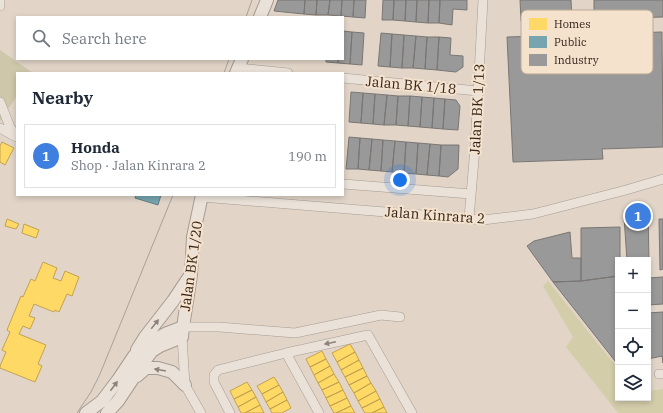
<!DOCTYPE html>
<meta charset="utf-8">
<style>
:root{--surface:#fff;--page:#f2f2f3;--text:#1f2937;--muted:#747a83;--line:#e0e1e3;--accent:#706158}
body{margin:0;font-family:"IBM Plex Serif",serif;background:var(--page);color:var(--text)}
.controls{position:absolute;right:12px;bottom:12px;display:grid;overflow:hidden;border-radius:0px;box-shadow:0 2px 6px #0003}
.controls button{width:36px;height:36px;display:grid;place-items:center;padding:0;border:0;border-bottom:1px solid var(--line);background:var(--surface);color:var(--text);font:20px sans-serif}
.you{position:absolute;left:400px;top:180px;width:14px;height:14px;margin:-10px;border:3px solid #fff;border-radius:50%;background:#1a73e8;box-shadow:0 0 0 6px #1a73e833}
.badge{display:grid;place-items:center;width:26px;height:26px;border-radius:50%;background:var(--accent);color:#fff;font-size:13px;font-weight:700}
.pin{position:absolute;translate:-50% -50%;border:2px solid #fff;box-shadow:0 1px 4px #0006}
.list{margin:0;padding:0;list-style:none}
h2{display:flex;justify-content:space-between;align-items:center;height:52px;margin:0;padding:0 16px;font-size:17px}
h2 small{font-size:13px;font-weight:400;color:var(--muted)}
.list li{display:grid;grid-template-columns:26px 1fr auto;gap:12px;align-items:center;box-sizing:border-box;height:64px;margin:0 8px 8px;padding:0 8px;border:1px solid var(--line);border-radius:0px}
.list b{display:block;font-size:15px;white-space:nowrap}
.list p{margin:0;font-size:13px;white-space:nowrap;color:var(--muted)}
.list em{font-size:13px;font-style:normal;color:var(--muted)}
.icon{flex:none;width:22px;height:22px;fill:none;stroke:currentColor;stroke-width:2;stroke-linecap:round;stroke-linejoin:round}
.map{position:relative;flex:none;width:663px;height:413px;overflow:hidden}
.search{position:absolute;background:var(--surface);box-shadow:0 2px 6px #0003;left:16px;top:16px;width:328px;height:44px;display:flex;align-items:center;gap:10px;box-sizing:border-box;padding:0 14px;border-radius:0px;color:var(--muted);font-size:15px}
.panel{position:absolute;background:var(--surface);box-shadow:0 2px 6px #0003;left:16px;top:72px;width:328px;height:124px;border-radius:0px}
.map>svg:first-child{display:block}
.green{fill:#d4cdaa}
.cemetery{fill:#cec7aa}
.homes{fill:#ffd966;stroke:#c2a250}
.public{fill:#76a5af;stroke:#627e83}
.industry{fill:#999;stroke:#7a7673}
.lines{fill:none;stroke-linecap:round;stroke-linejoin:round}
.minor-casing{stroke:#a69b92;stroke-width:10}
.tertiary-casing{stroke:#a69b92;stroke-width:14}
.minor{stroke:#eae2d9;stroke-width:9}
.tertiary{stroke:#eae2d9;stroke-width:12}
.tram{stroke:#a8a19a;stroke-width:1}
.oneway{fill:#8e827a}
.labels{text-anchor:middle;stroke-width:4;stroke-linejoin:round;paint-order:stroke}
.street-label{font-size:14px;fill:#33231b;stroke:#f4e2cc}
.key{fill:#f4e2cc;stroke:#baa997;stroke-width:1}
.key-label{font-size:11px;fill:#33231b}
</style>
<div class="map">
<svg width="663" height="413" viewBox="0 0 663 413">
<rect width="100%" height="100%" fill="#e2d5c8"/>
<path class="green" d="M548 281 618 369V398H648V391L663 389V413H618L566 347 573 337 543 286Z"/>
<path class="cemetery" d="M0 50 33 73H17V96L0 121Z"/>
<path class="homes" d="M2 142 14 148 5 165 0 162V146Z
M7 219 19 224 16 229 5 226Z
M24 224 39 230 36 238 22 233Z
M43 262 57 268 53 278 61 281 65 271 79 277 72 296 67 294 59 312 55 310 54 312 34 304 29 316 35 318 30 329 23 326 19 334 46 345 38 364 42 366 35 382 0 368V366L6 352 2 350 10 332 7 330 21 296 23 297 31 279 35 281Z
M350 344 355 352 337 362 332 353Z
M322 351 326 359 310 367 306 359Z
M355 352 359 360 341 370 337 362Z
M326 359 330 366 314 375 310 367Z
M359 360 363 368 345 377 341 370Z
M330 366 334 374 318 383 314 375Z
M363 368 367 376 349 385 345 377Z
M334 374 339 382 322 390 318 383Z
M367 376 371 383 354 393 349 385Z
M274 377 279 385 262 394 257 386Z
M247 382 252 390 234 399 230 391Z
M339 382 343 390 326 398 322 390Z
M371 383 376 391 358 401 354 393Z
M279 385 283 392 266 402 262 394Z
M252 390 256 397 238 407 234 399Z
M343 390 347 398 330 406 326 398Z
M376 391 380 399 362 408 358 401Z
M283 392 287 400 270 409 266 402Z
M256 397 260 405 245 413H241L238 407Z
M347 398 351 406 336 413H334L330 406Z
M380 399 384 407 372 413H365L362 408Z
M287 400 291 408 282 413H272L270 409Z
M260 405 264 413H245Z
M351 406 355 413H336Z
M384 407 387 413H372Z"/>
<path class="public" d="M136 195H161L158 205 135 198Z"/>
<path class="industry" d="M278 0H305L304 14 274 11Z
M305 0H317L316 15 304 14Z
M317 0H330L328 15H316Z
M330 0H342L341 16 328 15Z
M342 0H354L353 17 341 16Z
M354 0H366L365 18 353 17Z
M383 0H394L393 20H382Z
M394 0H406L405 21 393 20Z
M406 0H417L416 22 405 21Z
M417 0H429L428 23 416 22Z
M429 0H440L439 23H428Z
M440 0H467V10L453 9 452 25 439 23Z
M520 0H571L572 20 521 21Z
M594 0H663V17L594 19Z
M343 31 352 32 350 64 338 63V59H343Z
M352 32 364 33 362 65 350 64Z
M662 32 663 147 602 149 603 159 513 162 507 37Z
M381 33 392 34 390 67 378 66Z
M392 34 404 35 402 68 390 67Z
M404 35 416 36 413 68H402Z
M416 36 427 37 425 69 413 68Z
M427 37H439L437 70 425 69Z
M439 37 451 38 450 55 463 56V67L456 72 437 70Z
M326 59H338V63L326 62Z
M351 92 363 93 361 123 349 122Z
M363 93 375 94 373 124 361 123Z
M375 94 387 95 384 125 373 124Z
M387 95 398 96 396 125H384Z
M398 96H410L408 126 396 125Z
M410 96 422 97 420 127 408 126Z
M422 97 434 98 432 128 420 127Z
M434 98 445 99 443 129 432 128Z
M445 99 456 100 460 106 458 130 443 129Z
M349 137 360 138 358 169H346Z
M360 138 372 139 369 170 358 169Z
M372 139 383 140 381 171 369 170Z
M383 140 395 141 392 172 381 171Z
M395 141 406 142 404 173 392 172Z
M406 142 418 143 416 174 404 173Z
M418 143 430 144 427 175 416 174Z
M430 144 441 145 439 176 427 175Z
M441 145H459L458 169 448 177 439 176Z
M648 211 649 262H648V260H627L624 217Z
M659 219H663V269L660 270Z
M620 227V260H618V276L581 281V228Z
M570 232 572 258H581V281L553 282 527 246 534 241Z
M618 276V361H615L553 282 581 281Z
M663 277V304L648 305V278Z
M663 312V363L662 356 648 359V313Z"/>
<g class="lines">
<defs>
<path id="minor" d="M0 6V0
M238 68 288 73
M343 78 478 91
M0 102 10 127 17 137
M0 128 16 137
M343 184 471 194
M202 197 483 220 533 214 626 190 663 179
M469 218 475 148 483 0
M183 327H219L295 333 381 315 400 317
M182 337 185 385 201 413
M286 353 319 413
M659 374H663
M230 413 214 382V375L218 370 286 353 368 335 412 413"/>
<path id="tertiary" d="M260 17 267 0
M236 73 242 59
M137 350 145 337 173 301 189 277
M137 376 146 368H158L172 372 185 385
M86 413 102 401 118 380 134 356 154 340 167 333 183 327
M107 413 118 401 146 359 152 351 160 346 182 337 183 327 191 275 193 237 202 195"/>
</defs>
<use href="#minor" class="minor-casing"/>
<use href="#tertiary" class="tertiary-casing"/>
<use href="#minor" class="minor"/>
<use href="#tertiary" class="tertiary"/>
<path class="tram" d="M246 17 252 0
M224 73 229 59
M77 413 91 392 100 374 173 195"/>
</g>
<defs><path id="oneway-solid" d="M-6-.8H1V-3.2L6.5 0L1 3.2V.8H-6Z"/></defs>
<g class="oneway">
<use href="#oneway-solid" transform="translate(155 324) rotate(-51)"/>
<use href="#oneway-solid" transform="translate(330 343) rotate(168)"/>
<use href="#oneway-solid" transform="translate(160 370) rotate(-170)"/>
<use href="#oneway-solid" transform="translate(114 386) rotate(-53)"/>
</g>
<g class="labels">
<g class="street-label">
<text transform="translate(411 85) rotate(5)" y="5">Jalan BK 1/18</text>
<text transform="translate(477 109) rotate(-87)" y="5">Jalan BK 1/13</text>
<text transform="translate(435 215) rotate(4)" y="5">Jalan Kinrara 2</text>
<text transform="translate(191 266) rotate(-82)" y="5">Jalan BK 1/20</text>
</g>
</g>
<rect x="521" y="10" width="132" height="64" rx="6" class="key"/>
<rect x="529" y="18" width="18" height="12" fill="#ffd966"/>
<rect x="529" y="36" width="18" height="12" fill="#76a5af"/>
<rect x="529" y="54" width="18" height="12" fill="#999"/>
<g class="key-label">
<text x="554" y="28">Homes</text>
<text x="554" y="46">Public</text>
<text x="554" y="64">Industry</text>
</g>
</svg>
<div class="controls">
<button>+</button>
<button>−</button>
<button><svg class="icon" aria-label="locate" viewBox="0 0 24 24"><circle cx="12" cy="12" r="6"/><path d="M12 2v4M12 18v4M2 12h4M18 12h4"/></svg></button>
<button><svg class="icon" aria-label="layers" viewBox="0 0 24 24"><path d="M12 4l9 5-9 5-9-5zM3 14l9 5 9-5"/></svg></button>
</div>
<div class="you"></div>
<div class="pin badge" style="left:638px;top:216px;background:#3f7fe0">1</div>
<div class="search"><svg class="icon" aria-label="search" viewBox="0 0 24 24"><circle cx="10" cy="10" r="6"/><path d="M15 15l6 6"/></svg>Search here</div>
<section class="panel">
<h2>Nearby<small></small></h2>
<ul class="list">
<li><span class="badge" style="background:#3f7fe0">1</span><div><b>Honda</b><p>Shop · Jalan Kinrara 2</p></div><em>190 m</em></li>
</ul>
</section>
</div>
